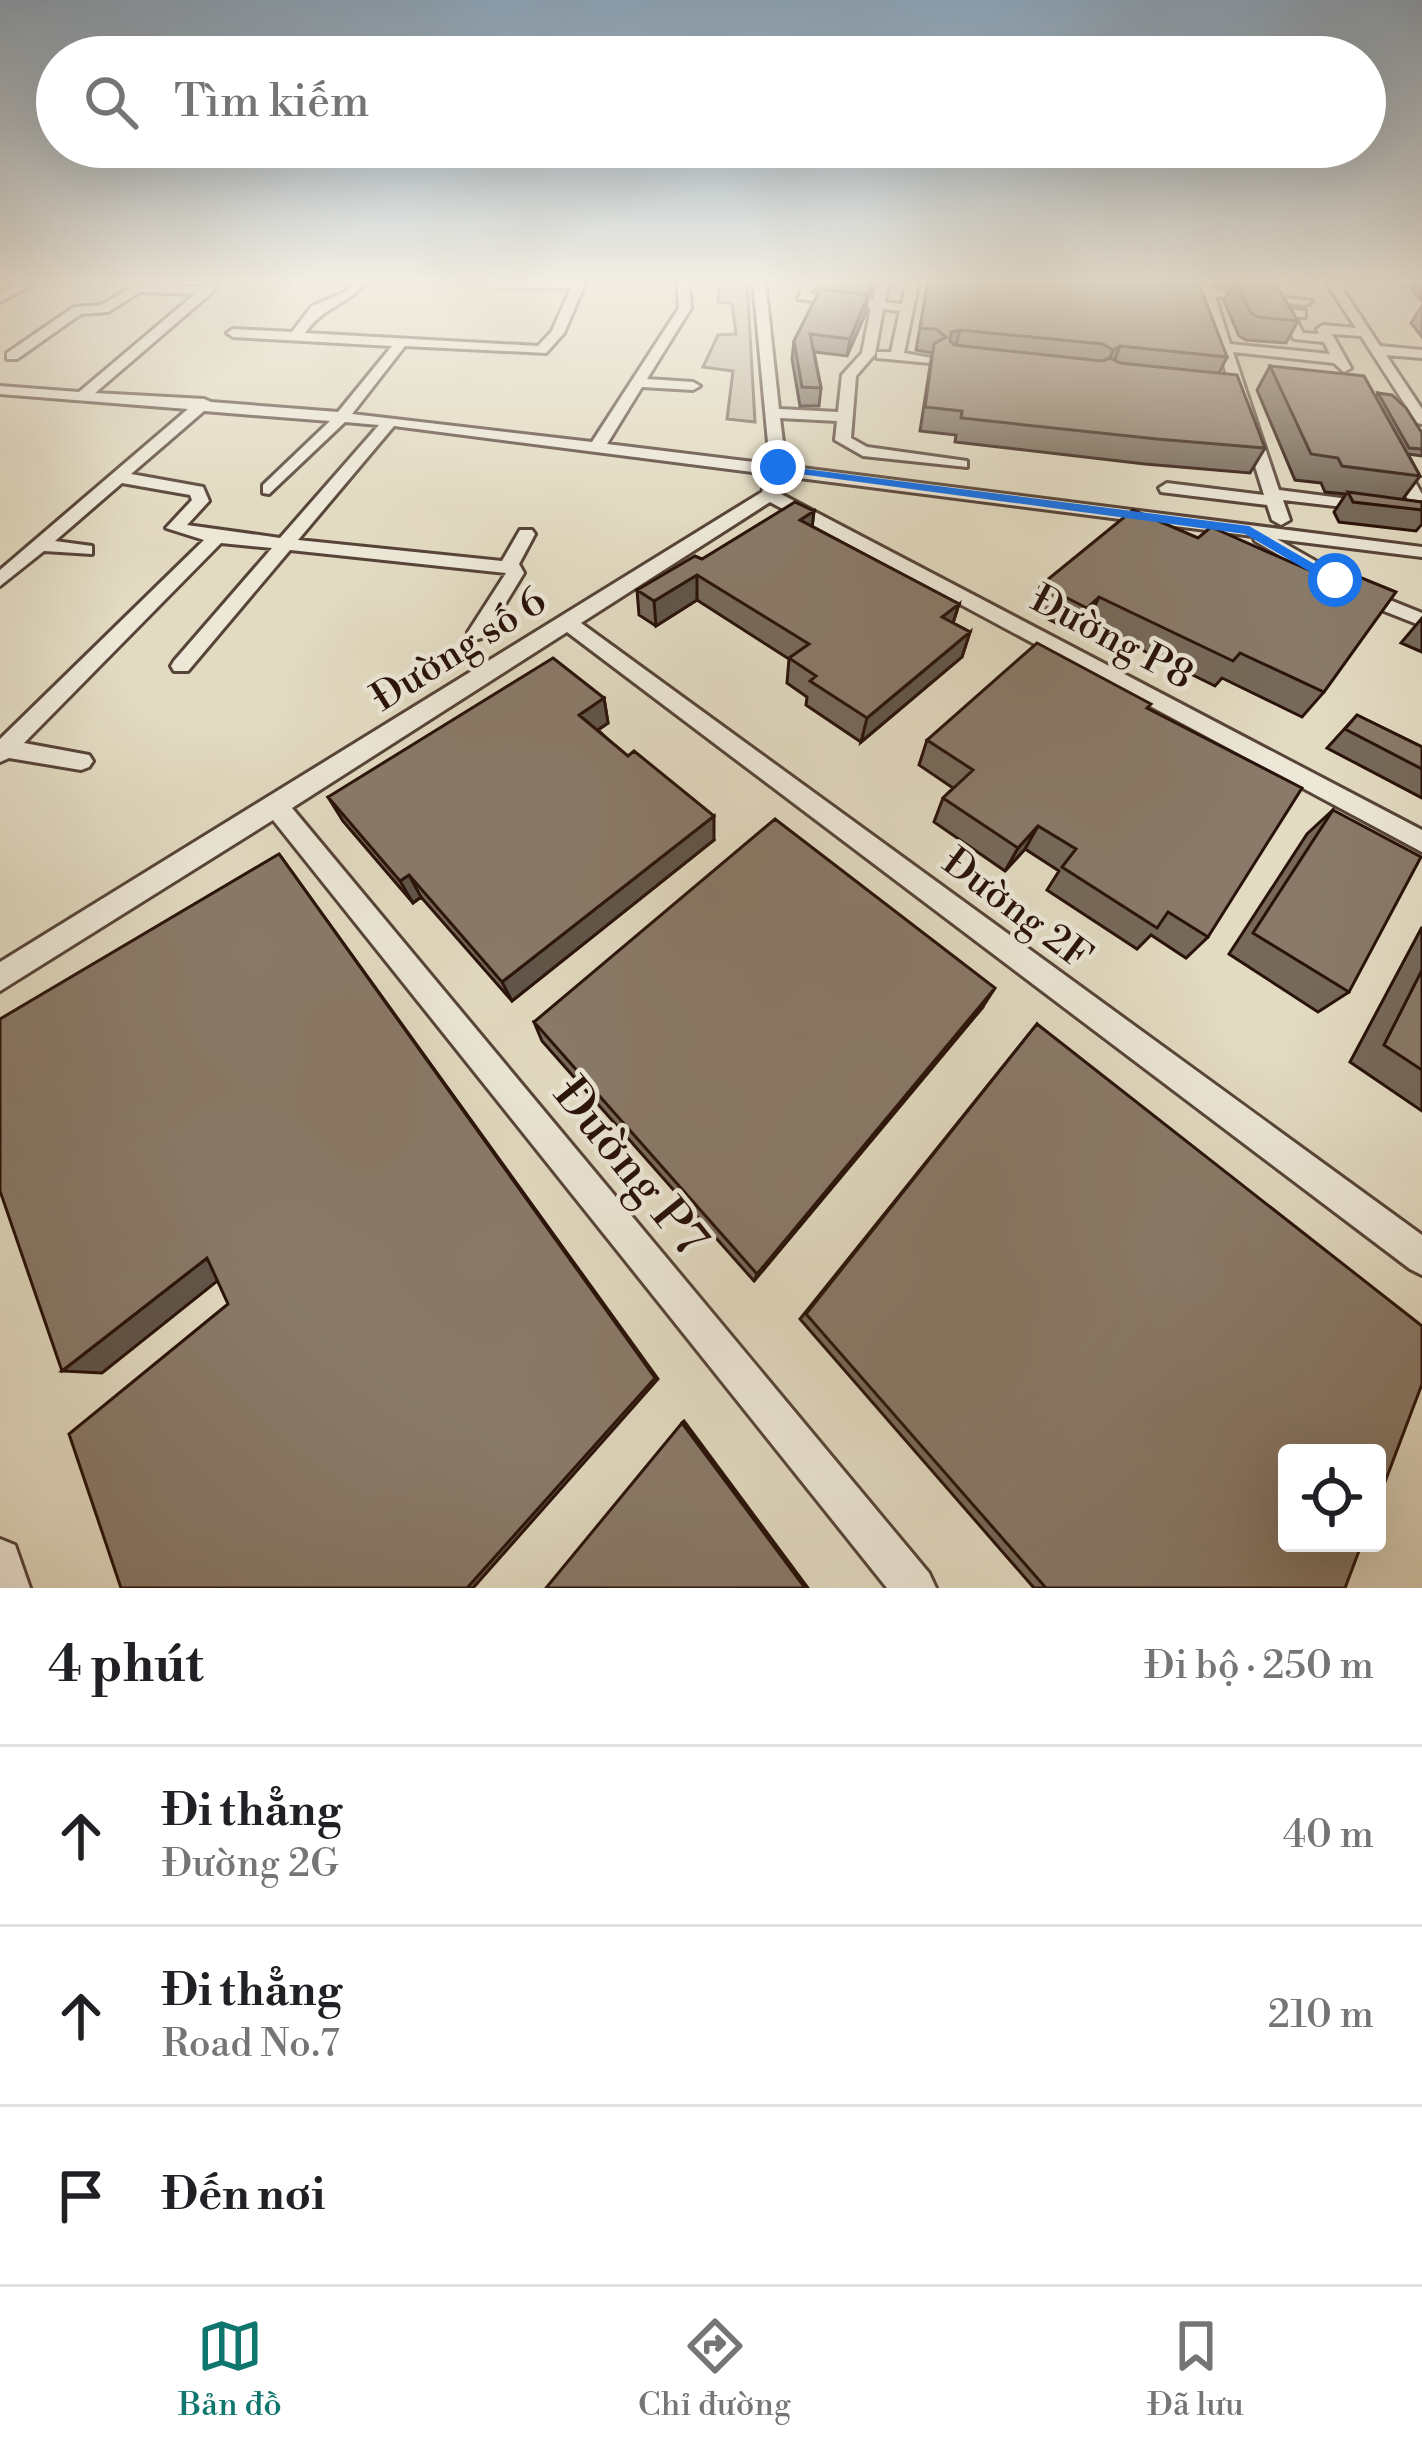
<!DOCTYPE html>
<html lang="vi">
<meta charset="utf-8">
<style>
:root{--surface:#fff;--page:#f2f2f2;--text:#202124;--muted:#757577;--line:#e0e0e0;--accent:#0f766e}
body{margin:0;font-family:"Libre Bodoni",serif;background:var(--page);color:var(--text)}
.controls{position:absolute;right:36px;bottom:36px;display:grid;overflow:hidden;border-radius:12px;box-shadow:0 12px 48px #0002}
.controls button{width:108px;height:108px;display:grid;place-items:center;padding:0;border:0;border-bottom:3px solid var(--line);background:var(--surface);color:var(--text);font:60px sans-serif}
.stop{position:absolute;width:36px;height:36px;margin:-27px;border:9px solid #1a73e8;border-radius:50%;background:#fff}
.stop.end{background:#1a73e8;border-color:#fff;box-shadow:0 3px 12px #0008}
.list{margin:0;padding:0;list-style:none}
h2{display:flex;justify-content:space-between;align-items:center;height:156px;margin:0;padding:0 48px;font-size:51px}
h2 small{font-size:39px;font-weight:400;color:var(--muted)}
.list li{display:grid;grid-template-columns:78px 1fr auto;gap:36px;align-items:center;box-sizing:border-box;height:180px;padding:0 48px;border-top:3px solid var(--line)}
.list b{display:block;font-size:45px;white-space:nowrap}
.list p{margin:0;font-size:39px;white-space:nowrap;color:var(--muted)}
.list em{font-size:39px;font-style:normal;color:var(--muted)}
.icon{flex:none;width:66px;height:66px;fill:none;stroke:currentColor;stroke-width:2;stroke-linecap:round;stroke-linejoin:round}
.map{position:relative;flex:none;width:1422px;height:1588px;overflow:hidden}
.search{position:absolute;background:var(--surface);box-shadow:0 12px 48px #0002;left:36px;right:36px;top:36px;height:132px;display:flex;align-items:center;gap:30px;box-sizing:border-box;padding:0 42px;border-radius:66px;color:var(--muted);font-size:45px}
.sheet{height:696px;background:var(--surface)}
nav{display:flex;justify-content:space-around;align-items:center;box-sizing:border-box;height:168px;border-top:3px solid var(--line);background:var(--surface);font-size:33px;color:var(--muted)}
nav a{display:grid;justify-items:center;gap:6px}
nav .on{color:var(--accent)}
.map>svg:first-child{display:block}
.green{fill:#c3b8a2;stroke:#766556;stroke-width:3}
.lines{fill:none;stroke-linecap:round;stroke-linejoin:round}
.minor-casing{stroke:#574438;stroke-width:6}
.minor{fill:#ece7d7;fill-rule:evenodd}
.wall{fill:#76695a;stroke:#29120a;stroke-width:3}
.shaded-wall{fill:#60554a;stroke:#29120a;stroke-width:3}
.building{fill:#897a69;stroke:#29120a;stroke-width:3}
.route{fill:#1a73e8}
.labels{text-anchor:middle;stroke-width:9;stroke-linejoin:round;paint-order:stroke}
.street-label{font-size:39px;fill:#29120a;stroke:#ece7d7}
.near-street-label{font-size:48px;fill:#29120a;stroke:#ece7d7}
</style>
<div class="map">
<svg width="1422" height="1588" viewBox="0 0 1422 1588">
<rect width="100%" height="100%" fill="#e2dac1"/>
<filter id="stains"><feTurbulence type="fractalNoise" baseFrequency=".00167" numOctaves="4"/><feColorMatrix values="0 0 0 0 .2 0 0 0 0 .09 0 0 0 0 .02 0 0 0 .5 -.17"/></filter>
<radialGradient id="worn" r=".72"><stop offset=".6" stop-color="#630" stop-opacity="0"/><stop offset="1" stop-color="#630" stop-opacity=".3"/></radialGradient>
<path class="green" d="M719 281H747L755 422 727 419 733 371 703 367 718 335 736 334 732 304 718 302Z"/>
<g class="lines">
<defs>
<path id="minor" d="M23 281H38L0 302V293Z
M356 281H368C347 305 324 306 305 333L538 346 552 331 571 288H498L494 282 586 281 564 333 546 353 405 346 352 414 592 442 679 308 677 281H689L691 308 647 379 693 382 700 386 693 390 642 387 607 444 770 464 753 281H765L779 409 838 412 842 375 862 353 871 308 798 299 805 281H817L810 293 873 300 877 281H889L885 302 902 304 907 281H919L904 353 937 359 930 363 877 358V352H891L900 311 883 309 875 354 856 376 851 438 867 447 967 461V467L863 456 835 440 837 421 780 418 786 466 1422 547V557L1277 539 1370 592 1422 613V626L1356 600 1255 541 1253 536 784 476 779 493 1422 830V852L770 502 581 623 1422 1235V1275L1410 1269 567 632 292 808 929 1573 936 1588H887L273 820 0 991V962L762 492 768 474 394 426 298 540 502 561 520 530H532L535 534 519 564 524 573 485 637 478 639 468 632 506 573 290 550 188 671H174L171 666 174 661 272 548 221 543 24 743 89 755 93 761 89 767 81 770 9 758 0 762V739L204 540 166 528 192 500 190 495 122 483 55 541 92 546V554L44 551 0 586V570L188 409 0 394V386L79 392 195 294 140 292 108 312 81 314 17 359H7V353L74 307 101 305 134 286 203 287 210 283 216 287 210 294 95 393 204 399 211 402 338 412 392 346 233 337 227 333 233 329 292 332 312 306 345 292ZM204 411 330 421 263 485V493L269 494 345 422 379 425 280 538 187 525 209 501 203 487 131 474Z
M1198 281H1210L1212 289 1312 301 1306 305 1215 296 1230 344 1330 354 1324 342 1294 339 1280 313 1286 309 1305 311V317H1295L1303 333 1319 334 1317 329 1323 325 1356 328 1325 281H1337L1380 346 1422 350V358L1386 355 1422 409V424L1417 423 1361 336 1332 334 1351 368 1344 372 1334 363 1233 352 1279 490 1372 502 1381 507 1378 511 1283 500 1290 520 1281 525 1272 520 1267 505 1161 492 1159 488 1167 483 1264 495Z
M1387 281H1422V288Z
M1396 457 1402 459 1422 494V514L1413 509 1388 462Z
M0 1539 15 1545 30 1588H0Z"/>
</defs>
<use href="#minor" class="minor-casing"/>
<use href="#minor" class="minor"/>
</g>
<path class="wall" d="M818 281H874L869 295 846 292 866 312 847 356 814 352 821 388 819 406H800L792 359 794 341 820 290 817 289Z
M928 281 1227 357 1219 373 1265 448 1250 473 1145 464 955 442 956 435 920 431 932 353 916 350Z
M1214 281H1259L1298 321 1286 343 1246 340 1239 336 1224 301 1231 287 1216 285Z
M1419 281H1422V301L1413 291Z
M1422 306V337L1411 323Z
M1270 366 1376 397 1378 393 1422 433V456L1408 454 1420 476 1402 500 1422 502V524L1416 531 1339 522 1334 512 1346 494 1325 492 1321 483 1295 480 1257 390Z
M814 511 812 527 959 604 953 623 970 632 962 657 861 742 806 705 807 697 787 683 789 659 697 600 656 626 639 615 637 590 702 559Z
M1198 538 1327 578 1324 692 1302 717 1222 678 1215 686 1087 623 1075 633 1031 610 1041 585Z
M1422 618V652L1401 643Z
M604 698 608 723 598 730 714 840 512 1001 421 897 413 903 343 821 328 797Z
M1148 709 1208 937 1186 958 1151 935 1137 949 1047 890 1059 871 1025 849 1005 871 934 822 943 798 953 788 919 765 927 740Z
M1357 715 1422 747V798L1327 748Z
M1333 810 1349 992 1318 1012 1229 954 1307 834Z
M1422 927V1111L1350 1062Z
M982 1008 754 1281 542 1041 534 1022Z
M1037 1024 1345 1588H1034L800 1319Z"/>
<path class="shaded-wall" d="M868 295 866 312 847 356 850 339Z
M960 330 954 353 946 355 951 332Z
M1120 346 1111 370 1104 373 1113 350Z
M814 511 811 536 800 520Z
M697 575V600L656 626 654 601Z
M1099 597 1087 623 1075 633 1087 608Z
M959 604 951 629 942 617Z
M970 632 962 657 861 742 867 718Z
M604 698 608 723 583 740 579 715Z
M714 816V840L512 1001 502 982Z
M1038 826 1025 849 1005 871 1018 848Z
M279 854 658 1379 473 1588H467Z
M409 875 421 897 413 903 400 881Z
M995 988 982 1008 754 1281 757 1274Z
M207 1258 236 1266 102 1373 62 1371Z
M684 1421 808 1588H805L682 1423Z"/>
<path class="building" d="M928 281H1198L1227 357 1120 346 1113 350 1103 344 960 330 951 332 950 341 954 345 1102 361 1110 358 1120 363 1237 375 1265 448 1157 439 961 418 962 411 925 407 934 344 946 337 936 329 920 328Z
M1235 281 1275 283 1298 321 1258 317 1251 313Z
M820 289 868 295 850 339 810 334 821 388 802 387 794 341Z
M1270 366 1364 376 1420 476 1342 466 1338 458 1311 454Z
M1378 393 1392 395 1406 408 1422 433V449L1409 448Z
M1348 492 1422 502V510L1353 502Z
M795 502 814 511 800 520 959 604 942 617 970 632 867 718 810 681 816 676 789 658 809 644 697 575 654 601 637 590 695 556 702 559Z
M1133 510 1198 538 1211 527 1327 578 1335 567 1396 592 1324 692 1240 653 1233 661 1099 597 1087 608 1041 585Z
M1037 643 1151 704 1147 708 1302 788 1208 937 1168 912 1157 928 1062 867 1076 849 1038 826 1018 848 943 798 973 770 927 740Z
M553 658 604 698 579 715 628 756 634 751 714 816 502 982 409 875 400 881 328 797Z
M1357 715 1422 747V769L1345 729Z
M1333 810 1421 857 1349 992 1253 933Z
M775 819 995 988 757 1274 534 1022Z
M279 854 655 1378 467 1588H121L69 1434 228 1304 207 1258 62 1371 0 1191V1019Z
M1422 970V1070L1384 1045Z
M1037 1024 1422 1326V1384L1377 1503V1453H1287V1543H1362L1345 1588H1046L806 1314Z
M682 1423 805 1588H546Z"/>
<linearGradient id="sky" x2="0" y2="1"><stop stop-color="#8ca8c0"/><stop offset="0.56" stop-color="#f2eee3"/><stop offset="1" stop-color="#f2eee3" stop-opacity="0"/></linearGradient>
<rect width="1422" height="503" fill="url(#sky)"/>
<path class="route" d="M774 465 1249 526 1342 580 1329 583 1245 534 778 471Z"/>
<g class="labels">
<g class="street-label">
<text transform="translate(1113 636) rotate(28)" y="14">Đường P8</text>
<text transform="translate(458 648) rotate(-32)" y="14">Đường số 6</text>
<text transform="translate(1018 908) rotate(37)" y="14">Đường 2F</text>
</g>
<g class="near-street-label">
<text transform="translate(632 1166) rotate(51)" y="17">Đường P7</text>
</g>
</g>
<rect width="100%" height="100%" filter="url(#stains)"/>
<rect width="100%" height="100%" fill="url(#worn)"/>
</svg>
<div class="controls">
<button><svg class="icon" aria-label="locate" viewBox="0 0 24 24"><circle cx="12" cy="12" r="6"/><path d="M12 2v4M12 18v4M2 12h4M18 12h4"/></svg></button>
</div>
<div class="stop" style="left:1335px;top:580px"></div>
<div class="stop end" style="left:778px;top:467px"></div>
<div class="search"><svg class="icon" aria-label="search" viewBox="0 0 24 24"><circle cx="10" cy="10" r="6"/><path d="M15 15l6 6"/></svg>Tìm kiếm</div>
</div>
<section class="sheet">
<h2>4 phút<small>Đi bộ · 250 m</small></h2>
<ul class="list">
<li><svg class="icon" aria-label="ahead" viewBox="0 0 24 24"><path d="M12 20V5M6 11l6-6 6 6"/></svg><div><b>Đi thẳng</b><p>Đường 2G</p></div><em>40 m</em></li>
<li><svg class="icon" aria-label="ahead" viewBox="0 0 24 24"><path d="M12 20V5M6 11l6-6 6 6"/></svg><div><b>Đi thẳng</b><p>Road No.7</p></div><em>210 m</em></li>
<li><svg class="icon" aria-label="arrive" viewBox="0 0 24 24"><path d="M6 21V4h12l-3 4 3 4H6"/></svg><div><b>Đến nơi</b></div></li>
</ul>
</section>
<nav>
<a class="on"><svg class="icon" aria-label="map" viewBox="0 0 24 24"><path d="M3 6l6-2 6 2 6-2v14l-6 2-6-2-6 2zM9 4v14M15 6v14"/></svg>Bản đồ</a>
<a><svg class="icon" aria-label="directions" viewBox="0 0 24 24"><path d="M12 3l9 9-9 9-9-9zM9 14v-3h6M13 9l2 2-2 2"/></svg>Chỉ đường</a>
<a><svg class="icon" aria-label="saved" viewBox="0 0 24 24"><path d="M7 4h10v16l-5-4-5 4z"/></svg>Đã lưu</a>
</nav>
